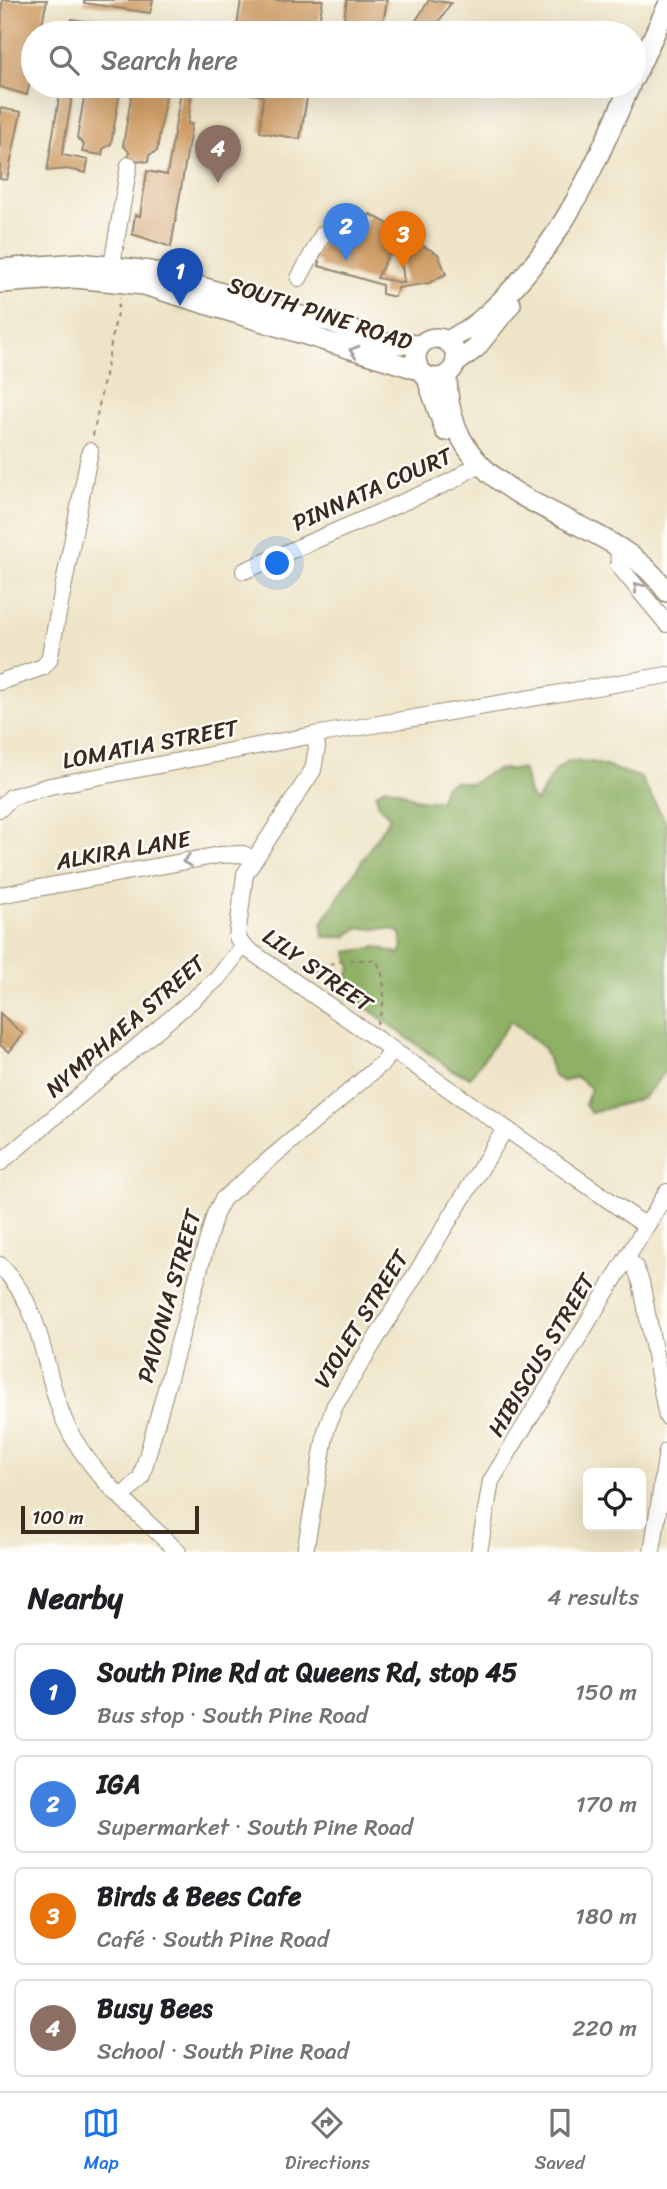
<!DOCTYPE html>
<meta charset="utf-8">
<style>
:root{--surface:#fff;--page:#f2f2f2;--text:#202124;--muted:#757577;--line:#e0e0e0;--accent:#1a73e8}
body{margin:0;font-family:Sriracha,sans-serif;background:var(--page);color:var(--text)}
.controls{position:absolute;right:21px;bottom:21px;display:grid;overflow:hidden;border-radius:10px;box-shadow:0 7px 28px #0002}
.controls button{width:63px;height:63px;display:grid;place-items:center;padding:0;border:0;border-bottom:2px solid var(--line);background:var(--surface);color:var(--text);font:35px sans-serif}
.scale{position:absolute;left:21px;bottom:18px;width:178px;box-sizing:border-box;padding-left:7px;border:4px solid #3b2a1e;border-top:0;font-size:19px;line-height:24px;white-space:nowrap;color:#3b2a1e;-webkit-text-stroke:5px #fdfcf7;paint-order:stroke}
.you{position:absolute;left:278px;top:564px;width:24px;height:24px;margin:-18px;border:5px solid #fff;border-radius:50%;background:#1a73e8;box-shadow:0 0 0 10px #1a73e833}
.badge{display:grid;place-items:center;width:46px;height:46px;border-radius:50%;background:var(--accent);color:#fff;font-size:23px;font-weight:700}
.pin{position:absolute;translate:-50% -58px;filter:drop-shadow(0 2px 4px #0008)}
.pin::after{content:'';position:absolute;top:37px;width:24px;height:21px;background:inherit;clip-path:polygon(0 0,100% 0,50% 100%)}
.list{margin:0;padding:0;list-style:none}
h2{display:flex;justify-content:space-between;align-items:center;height:91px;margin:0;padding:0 28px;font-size:30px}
h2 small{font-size:23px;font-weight:400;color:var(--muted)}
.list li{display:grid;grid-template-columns:46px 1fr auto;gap:21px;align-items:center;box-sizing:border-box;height:98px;margin:0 14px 14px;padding:0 14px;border:2px solid var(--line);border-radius:10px}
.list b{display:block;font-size:26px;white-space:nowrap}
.list p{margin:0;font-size:23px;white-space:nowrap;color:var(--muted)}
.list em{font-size:23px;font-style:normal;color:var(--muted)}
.icon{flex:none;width:38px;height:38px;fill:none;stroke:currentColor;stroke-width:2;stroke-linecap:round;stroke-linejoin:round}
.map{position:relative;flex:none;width:667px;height:1552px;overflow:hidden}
.search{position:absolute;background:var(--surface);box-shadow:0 7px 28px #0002;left:21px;right:21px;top:21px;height:77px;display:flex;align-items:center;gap:18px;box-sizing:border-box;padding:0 24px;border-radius:38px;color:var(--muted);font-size:26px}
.sheet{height:539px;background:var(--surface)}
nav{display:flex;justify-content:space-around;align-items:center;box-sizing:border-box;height:98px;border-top:2px solid var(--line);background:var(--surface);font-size:19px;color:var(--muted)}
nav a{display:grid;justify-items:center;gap:4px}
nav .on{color:var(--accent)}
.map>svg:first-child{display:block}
.forest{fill:#8eb165;stroke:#646e42;stroke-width:2}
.building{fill:#ce9a60;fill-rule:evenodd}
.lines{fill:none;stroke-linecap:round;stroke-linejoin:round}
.minor-casing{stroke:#948772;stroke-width:18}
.major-casing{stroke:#948772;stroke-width:22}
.path{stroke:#948772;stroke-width:2;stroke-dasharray:5 5;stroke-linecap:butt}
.minor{stroke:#fff;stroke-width:16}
.major{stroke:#fff;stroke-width:19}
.oneway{stroke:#a79f9a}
.labels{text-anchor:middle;stroke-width:5;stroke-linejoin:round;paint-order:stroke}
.street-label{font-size:23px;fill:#3b2a1e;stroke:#fdfcf7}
</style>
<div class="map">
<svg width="667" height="1552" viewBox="0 0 667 1552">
<rect width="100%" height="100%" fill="#fdfcf7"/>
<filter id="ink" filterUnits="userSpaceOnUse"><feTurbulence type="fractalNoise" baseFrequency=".0143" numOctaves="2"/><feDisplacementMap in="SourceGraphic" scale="14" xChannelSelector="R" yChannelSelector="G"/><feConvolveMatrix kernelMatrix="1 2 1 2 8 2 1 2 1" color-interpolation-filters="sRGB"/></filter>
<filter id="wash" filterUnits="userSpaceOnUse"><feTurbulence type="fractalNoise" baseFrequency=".00686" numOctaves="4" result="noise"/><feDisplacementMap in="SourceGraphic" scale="28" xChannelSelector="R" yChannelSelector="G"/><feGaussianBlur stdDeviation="1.57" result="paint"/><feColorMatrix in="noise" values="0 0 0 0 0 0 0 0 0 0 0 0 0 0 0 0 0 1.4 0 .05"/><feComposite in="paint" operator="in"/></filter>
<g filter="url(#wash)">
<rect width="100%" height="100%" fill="#eee4c7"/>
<path class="forest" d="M568 761 592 762 640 777 667 824V1070L643 1098 591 1113 585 1105 591 1088 576 1077 563 1082 554 1076 544 1048 511 1021 470 1077 452 1070 341 989 351 969 347 952 378 947 399 954 403 948 401 933 391 929 358 928 345 937H323L322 923 390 817 379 806 376 794 385 787C411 791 411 805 440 800L444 787 454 781 472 784C490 769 502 767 524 770L529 795 536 802 554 772Z"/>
<g id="blocks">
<path class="building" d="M2 0H47L40 33H33V67L27 95 0 87Z
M84 0H153L150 13 84 3Z
M241 0H323L317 33H236Z
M347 0H387L383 24 344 18Z
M429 0 451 3 431 33H408Z
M72 19 150 32V33H70Z
M61 86H74L62 155 88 160 86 173 67 169 47 171Z
M86 86H121L111 144 103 149 102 155 82 152 84 145 77 138Z
M133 86H167L157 151 149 155 148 162 128 159 129 152 123 145Z
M182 86H190L192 89 188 124H192L171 247 132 234 135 215 140 216 147 171 167 175Z
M227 86H309L300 139 260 132 263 96 226 90Z
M0 108 21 112 7 180 0 179Z
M370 214 392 226 390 230 398 236 409 238 438 254 446 274 429 283 398 288 395 297 382 294V285L319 266 320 262 313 260 328 234 356 242ZM388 255 401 256 404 283 377 278Z
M0 1013 23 1034 9 1052 0 1045Z"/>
</g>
</g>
<g filter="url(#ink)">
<use href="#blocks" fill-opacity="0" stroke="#948772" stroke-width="2"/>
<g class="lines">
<defs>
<path id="minor" d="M112 265 129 165
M299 278 323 234 335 227 342 228 348 240
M618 546 619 566 667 624
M244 571 452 481 480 463
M0 682 43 667 49 660 90 451
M0 809 11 797 50 786 314 735
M0 895 220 855 243 854 253 859
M0 1163 217 979 243 946
M646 1226 243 946 237 937 245 874 313 770 317 747 314 735 667 675
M627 1259 635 1267 641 1282 667 1417
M0 1265C47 1314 40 1365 65 1422 88 1474 139 1513 178 1552
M122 1497 141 1478 215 1214 223 1199 385 1061 392 1049
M305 1552 326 1431 334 1407 505 1129
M479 1552 491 1481 667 1192
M652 1552 667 1451"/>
<path id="major" d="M634 78 667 7
M0 269 80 263 150 271 287 313 331 322 385 343 420 345
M0 283 75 278 144 285 419 370
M416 358a20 20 0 1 1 40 0a20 20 0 1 1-40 0Z
M447 342C457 334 469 330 479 321 558 253 589 178 630 86
M455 364 476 348 511 304
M447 375C446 515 608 504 667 592
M426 376 445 431"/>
</defs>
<use href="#minor" class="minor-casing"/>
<use href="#major" class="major-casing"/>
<path class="path" d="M93 436 120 298
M313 975C327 958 356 960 376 960 387 979 386 1004 377 1024"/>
<use href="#minor" class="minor"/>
<use href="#major" class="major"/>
</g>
<defs><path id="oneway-chevron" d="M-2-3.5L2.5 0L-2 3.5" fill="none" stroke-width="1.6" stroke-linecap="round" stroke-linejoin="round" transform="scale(1.75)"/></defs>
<g class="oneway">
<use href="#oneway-chevron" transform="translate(354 351) rotate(-163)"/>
<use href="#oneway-chevron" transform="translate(638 587) rotate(-130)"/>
<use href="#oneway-chevron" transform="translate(187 861) rotate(170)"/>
</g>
</g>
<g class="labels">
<g class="street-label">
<text transform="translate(320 313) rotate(18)" y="8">SOUTH PINE ROAD</text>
<text transform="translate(372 489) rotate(-24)" y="8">PINNATA COURT</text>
<text transform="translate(150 744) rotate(-11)" y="8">LOMATIA STREET</text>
<text transform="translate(123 850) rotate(-10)" y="8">ALKIRA LANE</text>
<text transform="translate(318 970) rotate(35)" y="8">LILY STREET</text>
<text transform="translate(125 1026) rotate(-41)" y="8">NYMPHAEA STREET</text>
<text transform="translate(169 1296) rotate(-74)" y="8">PAVONIA STREET</text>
<text transform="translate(361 1319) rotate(-58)" y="8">VIOLET STREET</text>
<text transform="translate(541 1355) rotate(-59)" y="8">HIBISCUS STREET</text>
</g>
</g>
</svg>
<div class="controls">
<button><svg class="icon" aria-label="locate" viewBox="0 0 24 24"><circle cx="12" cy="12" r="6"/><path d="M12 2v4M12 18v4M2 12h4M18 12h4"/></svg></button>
</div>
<div class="scale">100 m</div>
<div class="you"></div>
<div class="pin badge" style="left:180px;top:306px;background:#1a4fb4">1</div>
<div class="pin badge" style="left:346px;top:261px;background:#3f7fe0">2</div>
<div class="pin badge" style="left:403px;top:269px;background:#e8710a">3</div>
<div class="pin badge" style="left:218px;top:183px;background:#8d6e63">4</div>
<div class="search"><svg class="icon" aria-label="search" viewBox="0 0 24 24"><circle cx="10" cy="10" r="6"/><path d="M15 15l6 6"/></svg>Search here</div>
</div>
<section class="sheet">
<h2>Nearby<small>4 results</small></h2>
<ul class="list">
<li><span class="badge" style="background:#1a4fb4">1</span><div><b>South Pine Rd at Queens Rd, stop 45</b><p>Bus stop · South Pine Road</p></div><em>150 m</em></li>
<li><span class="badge" style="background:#3f7fe0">2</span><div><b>IGA</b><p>Supermarket · South Pine Road</p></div><em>170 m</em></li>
<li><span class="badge" style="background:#e8710a">3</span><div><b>Birds &amp; Bees Cafe</b><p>Café · South Pine Road</p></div><em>180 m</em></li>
<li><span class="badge" style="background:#8d6e63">4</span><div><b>Busy Bees</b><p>School · South Pine Road</p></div><em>220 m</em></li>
</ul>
</section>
<nav>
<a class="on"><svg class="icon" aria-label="map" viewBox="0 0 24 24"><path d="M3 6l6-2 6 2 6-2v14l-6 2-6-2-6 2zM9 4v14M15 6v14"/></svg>Map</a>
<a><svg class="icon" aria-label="directions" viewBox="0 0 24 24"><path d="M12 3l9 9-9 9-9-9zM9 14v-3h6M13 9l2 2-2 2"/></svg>Directions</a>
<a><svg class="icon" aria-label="saved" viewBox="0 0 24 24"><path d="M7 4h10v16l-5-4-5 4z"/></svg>Saved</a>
</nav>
